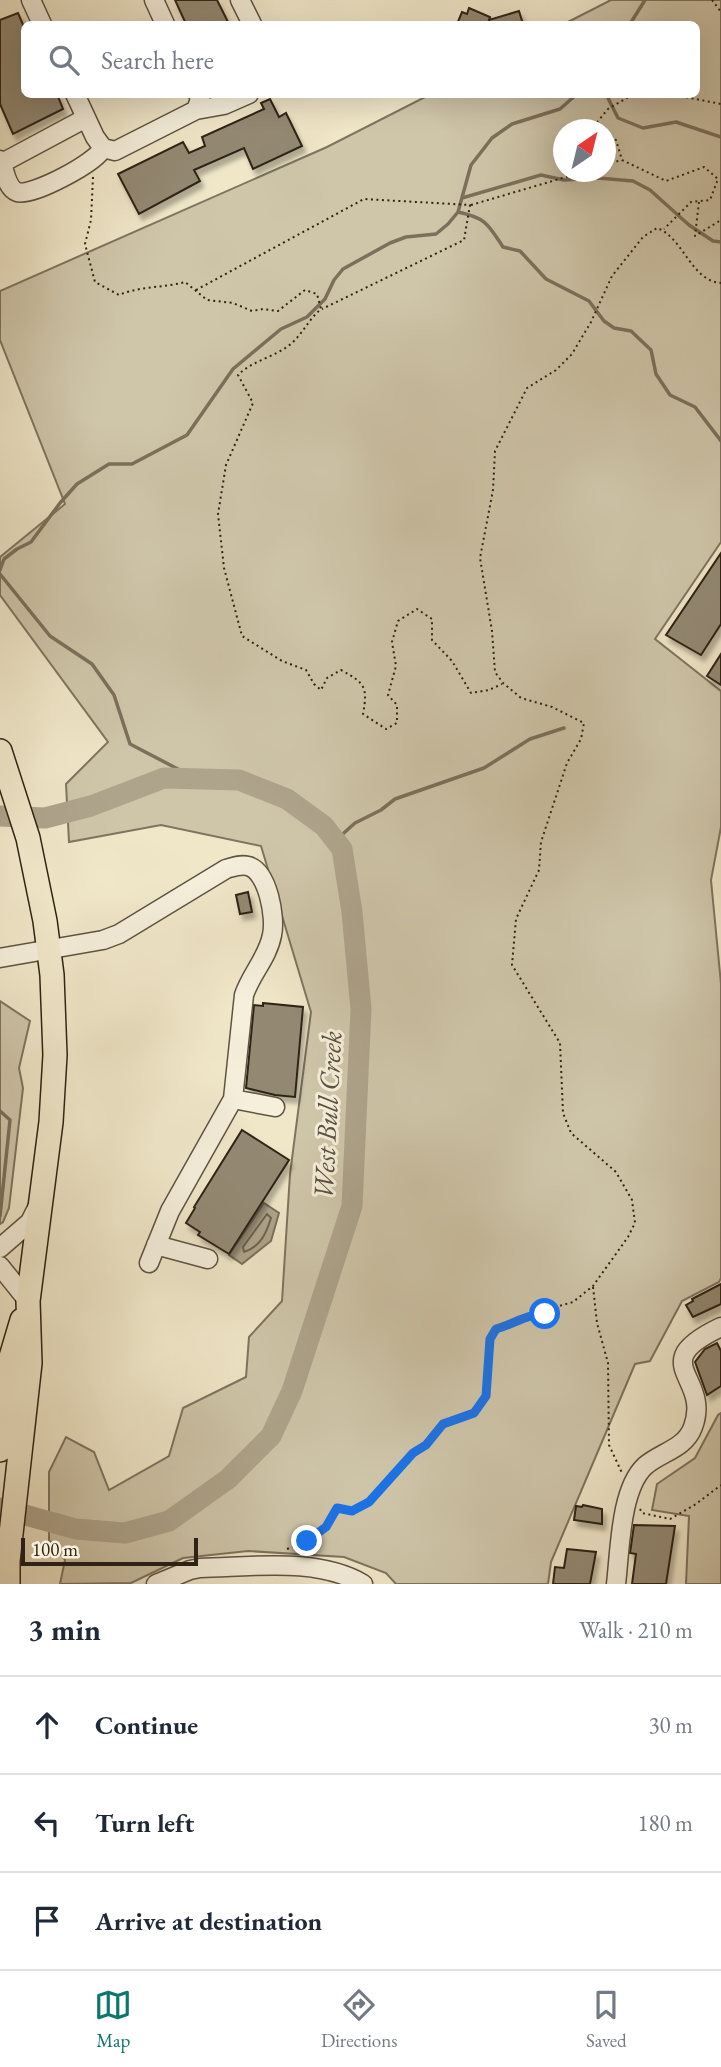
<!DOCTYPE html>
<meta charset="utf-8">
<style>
:root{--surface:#fff;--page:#f6f6f7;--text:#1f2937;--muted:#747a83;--line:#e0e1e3;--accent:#0f766e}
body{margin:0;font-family:"EB Garamond",serif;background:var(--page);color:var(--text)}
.compass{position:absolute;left:553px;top:119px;width:63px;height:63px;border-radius:50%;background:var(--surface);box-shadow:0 7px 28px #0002;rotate:35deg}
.scale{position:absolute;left:21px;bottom:18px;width:177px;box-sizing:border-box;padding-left:7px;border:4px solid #2e2315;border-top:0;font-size:19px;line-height:24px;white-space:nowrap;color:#2e2315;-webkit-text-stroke:5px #f5efdc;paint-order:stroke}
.stop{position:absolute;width:21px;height:21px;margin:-16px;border:5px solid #1a73e8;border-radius:50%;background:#fff}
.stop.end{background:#1a73e8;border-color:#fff;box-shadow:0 2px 7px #0008}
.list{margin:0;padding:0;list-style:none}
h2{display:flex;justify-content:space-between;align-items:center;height:91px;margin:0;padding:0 28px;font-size:30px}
h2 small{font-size:23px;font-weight:400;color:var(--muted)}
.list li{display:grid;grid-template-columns:46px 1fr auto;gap:21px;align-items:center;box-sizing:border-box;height:98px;padding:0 28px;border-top:2px solid var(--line)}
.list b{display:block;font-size:26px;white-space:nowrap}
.list em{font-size:23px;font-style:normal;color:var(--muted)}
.icon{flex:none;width:38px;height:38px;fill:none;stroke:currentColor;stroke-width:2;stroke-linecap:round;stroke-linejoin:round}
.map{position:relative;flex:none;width:721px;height:1584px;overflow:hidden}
.search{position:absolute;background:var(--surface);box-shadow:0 7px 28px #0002;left:21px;right:21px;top:21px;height:77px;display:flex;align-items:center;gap:18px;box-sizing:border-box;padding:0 24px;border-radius:10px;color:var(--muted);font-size:26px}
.sheet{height:385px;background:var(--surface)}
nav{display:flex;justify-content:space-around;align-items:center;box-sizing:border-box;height:98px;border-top:2px solid var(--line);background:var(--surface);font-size:19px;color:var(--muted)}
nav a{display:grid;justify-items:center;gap:4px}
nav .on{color:var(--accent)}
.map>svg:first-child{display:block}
.green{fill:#cfc6aa;stroke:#7e7460;stroke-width:2;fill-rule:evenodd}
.water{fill:#aea48c;stroke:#7b705c;stroke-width:2}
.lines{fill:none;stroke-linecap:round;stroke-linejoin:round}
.shore{stroke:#6e6450;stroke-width:2}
.stream{stroke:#7b705c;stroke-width:3.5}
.river{stroke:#aea48c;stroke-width:21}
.building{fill:#938973;stroke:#2e2315;stroke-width:2;filter:url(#shadow)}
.minor-casing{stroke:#5e5442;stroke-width:21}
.major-casing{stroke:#2e2315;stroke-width:26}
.path{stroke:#2e2315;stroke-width:2;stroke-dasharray:2 3.5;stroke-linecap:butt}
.minor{stroke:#f5efdc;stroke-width:18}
.major{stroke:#f0e7c9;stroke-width:23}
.route{stroke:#1a73e8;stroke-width:9}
.labels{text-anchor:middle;stroke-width:6;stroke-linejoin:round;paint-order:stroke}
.water-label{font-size:28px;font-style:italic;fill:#5b503f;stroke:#f5efdc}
</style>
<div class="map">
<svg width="721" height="1584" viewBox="0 0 721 1584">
<defs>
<filter id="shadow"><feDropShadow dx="3.5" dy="6" stdDeviation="2" flood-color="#0004"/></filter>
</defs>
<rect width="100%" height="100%" fill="#f0e7c9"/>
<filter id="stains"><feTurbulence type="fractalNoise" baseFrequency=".00286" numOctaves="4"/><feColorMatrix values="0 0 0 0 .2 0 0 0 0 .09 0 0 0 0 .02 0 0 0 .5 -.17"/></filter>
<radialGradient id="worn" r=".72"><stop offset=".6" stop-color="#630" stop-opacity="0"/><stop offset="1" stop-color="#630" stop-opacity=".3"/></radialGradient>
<path class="green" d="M611 0H721V542L655 639 721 691V827L711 880 721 984V1278L719 1282 682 1301 650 1361 635 1364 551 1562 548 1584H396L386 1573 344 1557 248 1551 183 1558 131 1583 60 1584 65 1560 49 1540V1472L66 1437 94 1452 109 1490 169 1456 183 1408 246 1377 249 1337 282 1301 290 1174 311 1012 261 846 161 825 69 842 66 784 108 742 0 595V557L65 504 0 340V291L327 147 429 95 696 94V24H564ZM564 130H606V172H564Z
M0 1001 30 1021 19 1068 23 1088 9 1208 3 1222 0 1224Z
M721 1413V1584H686L689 1516 652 1510 657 1484 695 1458 718 1415Z"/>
<path class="water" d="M264 1203 279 1213 271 1241 242 1264 229 1255Z"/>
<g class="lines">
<path class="shore" d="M267 1214 271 1218C266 1234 260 1247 244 1252L243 1247Z"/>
<path class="stream" d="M630 24 645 0
M606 94 618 118 643 128 676 122 721 137
M462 198 541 175 564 180 598 178 633 181 650 190 689 225 713 241 721 242
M458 212C486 218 488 224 503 247L520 251 546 279 589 301 604 321 614 328 631 331 651 350 656 374 670 395 695 407 721 441
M0 570 4 559 17 549 31 542 60 503 77 484 109 464H132L187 435 233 369 281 329 307 317 325 299 334 280 343 269 390 243 406 237 436 234 448 224 458 212 471 165 492 138 512 124 560 109 577 94
M0 574 50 636 92 664 114 695 130 744 197 779
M335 841 355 823 381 810 395 799 484 768 530 739 564 728
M0 1111 10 1120 0 1216"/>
<path class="river" d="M0 816 45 818 91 806 164 778 239 780 287 799 324 826 342 849 352 912 361 1009 352 1206 292 1391 271 1436 228 1479 169 1521 125 1533 76 1529 0 1508"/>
</g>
<path class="building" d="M175 0H217L229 24H186Z
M469 8 490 17 489 20 519 11 523 24H457L462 12 467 14Z
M18 13 24 27V94H57L63 109 13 134 0 104V20Z
M270 99 279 117 286 113 302 146 253 169 244 148 194 170 200 181 139 214 118 174 183 142 189 153 205 146 202 137 264 109 261 103Z
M721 553V624L701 655 666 635Z
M721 654V685L707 676Z
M248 892 252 912 240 914 236 895Z
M263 1003 303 1007 295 1097 275 1095 246 1088 254 1005 263 1006Z
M242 1130 289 1160 229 1254 198 1235 200 1232 186 1223 195 1208 194 1207Z
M721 1284V1304L693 1317 686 1305 693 1301 692 1299Z
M717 1343 721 1351V1386L707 1395 695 1362 705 1349Z
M583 1505 602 1509V1524L574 1520 576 1506 582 1507Z
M634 1525 675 1526 666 1584H632L636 1554 630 1553Z
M567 1549 596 1552 590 1584H553L555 1567 564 1568Z"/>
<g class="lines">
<defs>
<path id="minor" d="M31 0 42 24
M154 0 165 24
M240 0 252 24
M75 94 95 137 103 148 115 151 196 110 200 99 198 94
M196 110 224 105 249 94
M0 160 2 163 86 118
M2 163C5 173 7 188 17 192 32 197 97 162 103 148
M0 958 103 940 119 934 226 869C233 867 240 864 248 866 268 871 276 918 272 935 268 957 251 974 244 995L233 1099 170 1211 149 1263
M233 1099 275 1107
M156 1245 208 1259
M0 1248 30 1222 38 1206
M0 1266 28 1301
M156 1584 190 1570 200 1568C252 1567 317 1557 363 1584
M616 1584C620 1552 620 1489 645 1466 661 1452 685 1449 693 1427 712 1376 643 1364 721 1327"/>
<path id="major" d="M0 751 28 838 45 921 52 975 55 1055 51 1122 28 1301 30 1363 8 1561V1584
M0 1450 11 1357 22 1320"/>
</defs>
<use href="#minor" class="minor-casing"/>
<use href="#major" class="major-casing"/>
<path class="path" d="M712 0 721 12
M670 94 721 104
M599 130 594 126 608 109 634 94
M606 133 616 140 622 160 666 181 704 167 718 179 710 200 691 202 664 229
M606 165 621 160
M93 177 91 220 85 244 95 282 119 295C140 286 163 288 185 282L207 300 233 303 252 311 263 309 278 311 305 290 317 294 321 309C309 319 303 333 292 343 276 357 253 360 238 375L253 403 226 465 218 514 224 568 242 636 282 661 306 670 314 684 321 690 327 678 341 670C365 683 368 687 363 714L386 729 397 723V705L388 695 396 666 392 642 398 621 417 609 432 619V640L452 661 471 693 489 690 502 684
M699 202 695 236 721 220
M471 205 583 172
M196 290 364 199 470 205 464 240 322 309
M593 1287 597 1323 608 1363 609 1445 622 1473
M640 1509 642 1513 670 1519 696 1504 721 1485
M287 1549C313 1539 324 1532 337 1508L352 1511 369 1502 413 1453 426 1445 443 1424 474 1413 486 1396 490 1339 496 1329 516 1323 530 1314H545L559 1306 573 1302 593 1286 628 1237 635 1223 632 1200 616 1172 571 1133 563 1113 560 1043 512 965 516 919 539 870 541 842 567 763 581 739 584 723 552 707 521 698 503 683 495 672 492 631 480 558 493 490 495 451 527 388 556 370 572 354 591 322 612 276 643 237 657 228C683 237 691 281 721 283"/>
<use href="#minor" class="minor"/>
<use href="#major" class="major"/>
</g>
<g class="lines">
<path class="route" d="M307 1541 326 1527 337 1508 352 1511 369 1502 413 1453 426 1445 443 1424 474 1413 486 1396 490 1339 496 1329C514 1324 527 1314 545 1314"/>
</g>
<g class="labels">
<g class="water-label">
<text transform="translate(327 1115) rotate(-87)" y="10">West Bull Creek</text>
</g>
</g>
<rect width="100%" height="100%" filter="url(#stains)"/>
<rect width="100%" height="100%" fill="url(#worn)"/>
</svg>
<svg class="compass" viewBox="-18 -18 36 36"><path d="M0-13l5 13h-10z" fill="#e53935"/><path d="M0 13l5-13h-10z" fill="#747a83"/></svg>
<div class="scale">100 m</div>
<div class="stop" style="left:545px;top:1314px"></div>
<div class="stop end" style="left:307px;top:1541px"></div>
<div class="search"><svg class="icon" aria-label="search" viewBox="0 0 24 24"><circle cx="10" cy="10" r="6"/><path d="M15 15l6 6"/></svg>Search here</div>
</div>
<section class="sheet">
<h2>3 min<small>Walk · 210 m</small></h2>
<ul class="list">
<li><svg class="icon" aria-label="ahead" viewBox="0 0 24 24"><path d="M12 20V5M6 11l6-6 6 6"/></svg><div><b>Continue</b></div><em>30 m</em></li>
<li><svg class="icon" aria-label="left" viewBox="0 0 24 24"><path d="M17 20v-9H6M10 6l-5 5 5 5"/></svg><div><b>Turn left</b></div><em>180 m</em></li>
<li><svg class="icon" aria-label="arrive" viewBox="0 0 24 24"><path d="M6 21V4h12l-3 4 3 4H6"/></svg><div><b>Arrive at destination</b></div></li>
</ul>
</section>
<nav>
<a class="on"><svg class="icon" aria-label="map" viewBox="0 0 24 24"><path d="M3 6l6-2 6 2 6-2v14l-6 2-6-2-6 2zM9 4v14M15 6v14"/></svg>Map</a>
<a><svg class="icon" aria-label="directions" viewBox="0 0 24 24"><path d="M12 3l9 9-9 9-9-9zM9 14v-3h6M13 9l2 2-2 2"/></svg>Directions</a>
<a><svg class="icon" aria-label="saved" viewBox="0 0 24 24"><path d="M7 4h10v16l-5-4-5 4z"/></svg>Saved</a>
</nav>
